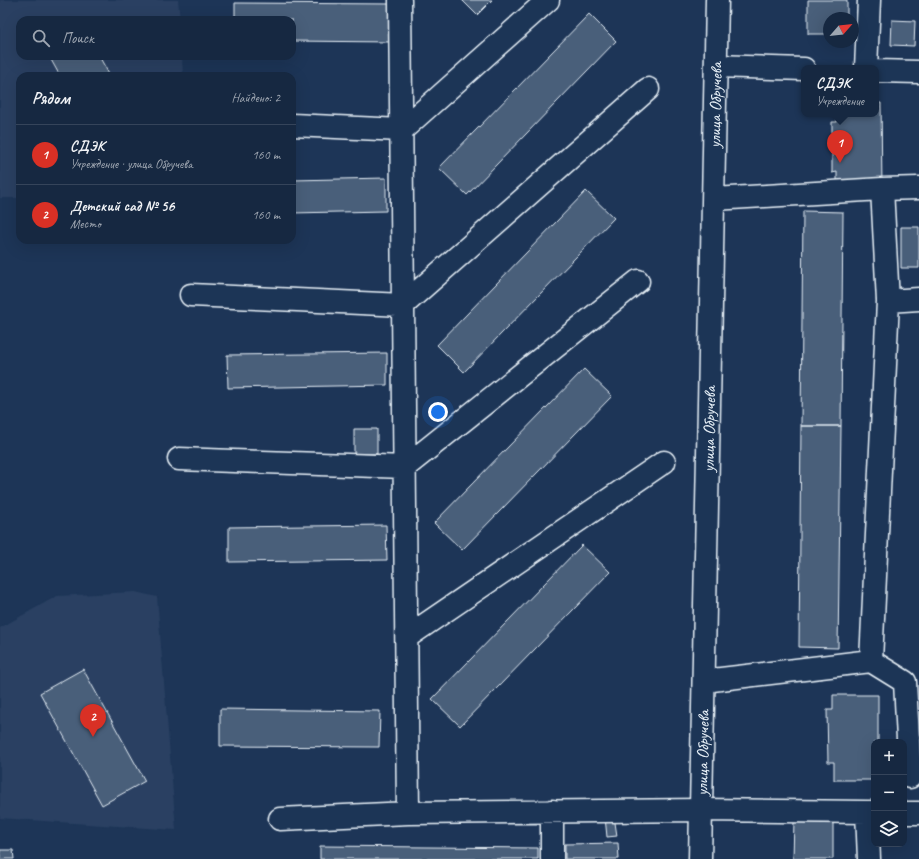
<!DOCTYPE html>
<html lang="ru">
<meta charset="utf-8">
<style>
:root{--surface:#162841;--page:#23344c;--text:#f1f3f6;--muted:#9ea6b1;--line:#35445a;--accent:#d93025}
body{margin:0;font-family:Caveat,sans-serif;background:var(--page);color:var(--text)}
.controls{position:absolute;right:12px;bottom:12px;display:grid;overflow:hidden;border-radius:8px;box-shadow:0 4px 16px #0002}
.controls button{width:36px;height:36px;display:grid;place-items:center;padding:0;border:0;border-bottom:1px solid var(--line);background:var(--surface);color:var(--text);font:20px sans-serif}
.compass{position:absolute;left:823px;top:12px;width:36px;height:36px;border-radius:50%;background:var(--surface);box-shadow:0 4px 16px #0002;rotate:62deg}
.you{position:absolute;left:438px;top:412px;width:14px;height:14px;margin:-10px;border:3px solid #fff;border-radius:50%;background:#1a73e8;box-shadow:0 0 0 6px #1a73e833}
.badge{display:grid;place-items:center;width:26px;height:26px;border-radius:50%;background:var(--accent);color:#fff;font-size:13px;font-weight:700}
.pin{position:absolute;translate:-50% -33px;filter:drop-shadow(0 1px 2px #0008)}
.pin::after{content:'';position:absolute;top:21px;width:14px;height:12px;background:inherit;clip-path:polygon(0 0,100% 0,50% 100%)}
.popup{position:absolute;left:801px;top:65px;width:78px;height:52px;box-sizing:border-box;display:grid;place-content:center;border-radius:8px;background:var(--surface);filter:drop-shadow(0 1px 3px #0005);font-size:13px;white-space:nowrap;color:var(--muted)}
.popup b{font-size:15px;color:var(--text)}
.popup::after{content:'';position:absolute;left:50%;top:100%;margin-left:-8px;border:8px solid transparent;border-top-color:var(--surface)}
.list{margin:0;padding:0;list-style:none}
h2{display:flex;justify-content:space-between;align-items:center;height:52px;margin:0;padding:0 16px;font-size:17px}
h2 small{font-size:13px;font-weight:400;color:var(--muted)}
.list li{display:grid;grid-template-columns:26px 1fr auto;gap:12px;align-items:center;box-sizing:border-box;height:60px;padding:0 16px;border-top:1px solid var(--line)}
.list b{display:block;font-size:15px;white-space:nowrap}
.list p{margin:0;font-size:13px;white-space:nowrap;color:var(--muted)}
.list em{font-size:13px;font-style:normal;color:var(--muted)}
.icon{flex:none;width:22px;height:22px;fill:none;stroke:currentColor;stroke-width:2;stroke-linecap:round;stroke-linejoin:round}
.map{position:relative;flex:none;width:919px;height:859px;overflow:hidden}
.search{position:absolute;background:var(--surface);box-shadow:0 4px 16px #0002;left:16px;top:16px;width:280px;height:44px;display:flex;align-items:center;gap:10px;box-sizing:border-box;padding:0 14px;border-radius:12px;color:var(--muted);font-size:15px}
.panel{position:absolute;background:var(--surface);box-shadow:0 4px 16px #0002;left:16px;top:72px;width:280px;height:172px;border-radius:12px}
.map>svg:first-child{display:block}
.built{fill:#2a4162}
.building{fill:#495e7a;stroke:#e8f1f8}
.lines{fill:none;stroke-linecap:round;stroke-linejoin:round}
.minor-casing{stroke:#e8f1f8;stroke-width:25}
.major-casing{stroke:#e8f1f8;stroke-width:25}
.minor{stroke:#1d3557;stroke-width:22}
.major{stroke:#1d3557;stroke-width:22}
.labels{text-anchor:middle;stroke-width:3;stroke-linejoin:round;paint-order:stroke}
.street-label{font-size:17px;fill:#e8f1f8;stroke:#1d3557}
</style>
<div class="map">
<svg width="919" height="859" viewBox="0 0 919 859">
<rect width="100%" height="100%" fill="#1d3557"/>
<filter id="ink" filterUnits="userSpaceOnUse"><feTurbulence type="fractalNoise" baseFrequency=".025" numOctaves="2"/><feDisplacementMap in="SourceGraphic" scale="8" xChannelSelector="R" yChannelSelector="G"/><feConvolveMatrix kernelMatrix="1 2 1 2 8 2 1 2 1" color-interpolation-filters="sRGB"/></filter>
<g filter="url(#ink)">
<path class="built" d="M0 0H178L180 20H20V56H182L183 76H20V198H0Z
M135 592 157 597 176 830 0 818V628L57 596Z"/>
<path class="building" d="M462 0H492L477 15Z
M808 0H847V18H829V34H808Z
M235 3 392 4V42L292 41V20H235Z
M589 14 616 41 467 195 439 168Z
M892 20 915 21 914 46 891 45Z
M49 56H99L110 76H60Z
M876 103H881L882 189H837V172L832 173V122H837V114H876Z
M386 178V211L292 213V180Z
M586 191 614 218 464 372 437 345Z
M803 211 843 212 841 426H801Z
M901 227H919V268H901Z
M387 353V385L228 388 227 355Z
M584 369 612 396 462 550 434 523Z
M801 426H841L838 648 799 647Z
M354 429H377V454H354Z
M386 525 387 560 229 562V527Z
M582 545 610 572 460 726 432 699Z
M83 669 145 781 102 805 40 693Z
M833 695H878V742H874V780H834V762H828L827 710H833Z
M220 709 380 711 379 747 220 746Z
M614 816 617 836 607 837 605 817Z
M794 821 833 822V859H793Z
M618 843 619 859H565V844Z
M320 846 538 848V859H320Z
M0 850H13L14 859H0Z"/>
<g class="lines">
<defs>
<path id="minor" d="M400 0 408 813 701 810 867 812
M716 66 804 69
M866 68 869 0
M876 71 919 72
M292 125 402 130 548 0
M714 199 882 189
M191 295 403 305 648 89
M888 301 882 189 919 188
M179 459 405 467 638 281
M407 637 664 462
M871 661 888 301 919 299
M704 681 871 661 905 682 910 777
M904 813H919
M280 819 408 813
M552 859V811
M869 859 867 812H874"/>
<g id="major">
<path id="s1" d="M700 859 717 0"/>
</g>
</defs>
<use href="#minor" class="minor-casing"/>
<use href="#major" class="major-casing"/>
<use href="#minor" class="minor"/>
<use href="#major" class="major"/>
</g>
</g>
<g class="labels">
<g class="street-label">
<text dy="6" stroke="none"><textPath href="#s1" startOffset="754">улица Обручева</textPath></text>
<text dy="6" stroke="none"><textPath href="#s1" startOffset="430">улица Обручева</textPath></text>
<text dy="6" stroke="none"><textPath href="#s1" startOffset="106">улица Обручева</textPath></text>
</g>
</g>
</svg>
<div class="controls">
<button>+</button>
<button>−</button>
<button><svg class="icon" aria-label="layers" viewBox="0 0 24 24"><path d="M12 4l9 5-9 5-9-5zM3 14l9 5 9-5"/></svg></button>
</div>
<svg class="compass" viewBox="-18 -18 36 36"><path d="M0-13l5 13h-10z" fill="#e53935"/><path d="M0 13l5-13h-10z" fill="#9ea6b1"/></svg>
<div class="you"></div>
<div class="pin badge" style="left:840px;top:163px">1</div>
<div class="popup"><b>СДЭК</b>Учреждение</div>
<div class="pin badge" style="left:93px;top:737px">2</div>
<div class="search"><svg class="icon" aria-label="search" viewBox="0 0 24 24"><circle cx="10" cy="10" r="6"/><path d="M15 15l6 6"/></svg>Поиск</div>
<section class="panel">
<h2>Рядом<small>Найдено: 2</small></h2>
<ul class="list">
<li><span class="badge">1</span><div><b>СДЭК</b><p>Учреждение · улица Обручева</p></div><em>160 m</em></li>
<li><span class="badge">2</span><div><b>Детский сад № 56</b><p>Место</p></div><em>160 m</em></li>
</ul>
</section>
</div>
